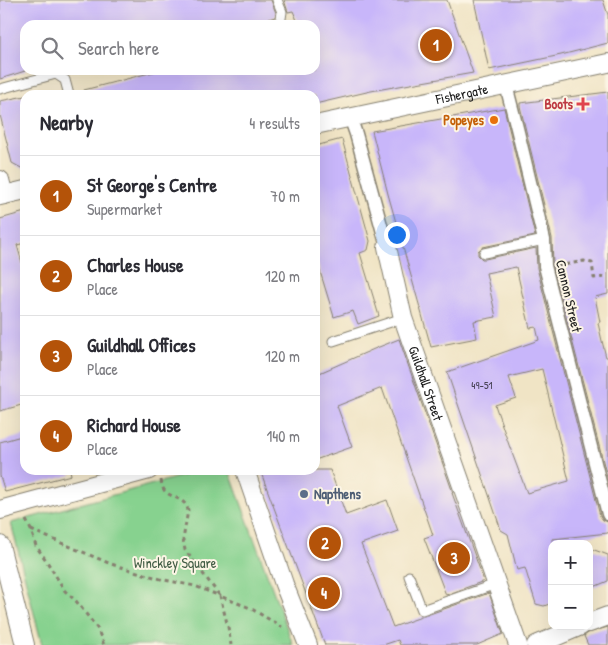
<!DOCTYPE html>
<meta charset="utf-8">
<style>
:root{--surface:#fff;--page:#f2f2f3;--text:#2b2b33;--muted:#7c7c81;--line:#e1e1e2;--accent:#b45309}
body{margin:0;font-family:"Patrick Hand",sans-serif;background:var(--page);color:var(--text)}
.controls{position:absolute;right:15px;bottom:15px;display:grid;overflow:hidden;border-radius:10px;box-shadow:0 5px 20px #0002}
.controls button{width:45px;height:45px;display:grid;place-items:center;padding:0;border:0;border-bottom:1px solid var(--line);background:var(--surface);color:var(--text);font:25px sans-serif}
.you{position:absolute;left:396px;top:234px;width:18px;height:18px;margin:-12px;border:4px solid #fff;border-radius:50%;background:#1a73e8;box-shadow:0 0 0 8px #1a73e833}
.badge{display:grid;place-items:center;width:32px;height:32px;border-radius:50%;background:var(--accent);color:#fff;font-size:16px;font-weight:700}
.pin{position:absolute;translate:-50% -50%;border:2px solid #fff;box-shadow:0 1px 5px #0006}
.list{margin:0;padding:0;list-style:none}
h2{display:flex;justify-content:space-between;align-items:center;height:65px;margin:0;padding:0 20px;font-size:21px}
h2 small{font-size:16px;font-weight:400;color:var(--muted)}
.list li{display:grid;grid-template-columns:32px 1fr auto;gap:15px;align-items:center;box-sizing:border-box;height:80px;padding:0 20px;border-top:1px solid var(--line)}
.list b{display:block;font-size:19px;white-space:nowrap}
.list p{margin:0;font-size:16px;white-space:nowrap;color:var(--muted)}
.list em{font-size:16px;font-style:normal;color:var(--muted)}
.icon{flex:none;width:28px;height:28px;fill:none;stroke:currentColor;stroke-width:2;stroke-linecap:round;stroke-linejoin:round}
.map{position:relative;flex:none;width:608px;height:645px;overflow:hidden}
.search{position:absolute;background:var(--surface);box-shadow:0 5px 20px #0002;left:20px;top:20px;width:300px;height:55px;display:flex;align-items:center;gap:12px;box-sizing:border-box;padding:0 18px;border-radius:15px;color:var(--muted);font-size:19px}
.panel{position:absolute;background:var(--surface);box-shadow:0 5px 20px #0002;left:20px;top:90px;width:300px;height:385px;border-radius:15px}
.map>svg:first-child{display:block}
.green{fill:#87d28f;stroke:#527756}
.building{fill:#c8b6fa;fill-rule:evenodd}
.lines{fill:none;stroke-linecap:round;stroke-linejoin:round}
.service-casing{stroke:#868070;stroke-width:11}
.pedestrian-casing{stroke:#868070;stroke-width:15}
.minor-casing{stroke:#868070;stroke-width:20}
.path{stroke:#868070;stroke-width:3;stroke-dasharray:4 4;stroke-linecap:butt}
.service{stroke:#fff;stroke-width:9}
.pedestrian{stroke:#fff;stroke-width:12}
.minor{stroke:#fff;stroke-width:18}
.health-dot{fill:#e0444e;stroke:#fcf5e5;stroke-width:2}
.food-dot{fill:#e8710a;stroke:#fcf5e5;stroke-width:2}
.service-dot{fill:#5c6f8a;stroke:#fcf5e5;stroke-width:2}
.labels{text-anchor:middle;stroke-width:4;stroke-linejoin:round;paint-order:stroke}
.number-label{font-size:11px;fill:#474254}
.street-label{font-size:14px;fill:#1c1c1c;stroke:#fcf5e5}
.health-label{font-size:14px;font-weight:bold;fill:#be3a42;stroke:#fcf5e5;text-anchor:end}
.food-label{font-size:14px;font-weight:bold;fill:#c56008;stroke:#fcf5e5;text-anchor:end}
.service-label{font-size:14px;font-weight:bold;fill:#4e5e75;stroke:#fcf5e5;text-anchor:start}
.park-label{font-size:14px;fill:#415c44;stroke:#fcf5e5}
</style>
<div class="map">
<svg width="608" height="645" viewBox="0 0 608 645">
<rect width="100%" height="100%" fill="#fcf5e5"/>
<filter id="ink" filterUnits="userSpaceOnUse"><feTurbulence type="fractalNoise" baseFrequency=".02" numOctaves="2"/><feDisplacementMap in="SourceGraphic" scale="10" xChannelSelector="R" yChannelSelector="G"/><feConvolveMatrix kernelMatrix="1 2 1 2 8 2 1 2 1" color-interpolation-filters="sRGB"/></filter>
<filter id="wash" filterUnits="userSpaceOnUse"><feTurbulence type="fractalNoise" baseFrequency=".0096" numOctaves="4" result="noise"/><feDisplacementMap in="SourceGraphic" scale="20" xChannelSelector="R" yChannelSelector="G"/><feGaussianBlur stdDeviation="1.12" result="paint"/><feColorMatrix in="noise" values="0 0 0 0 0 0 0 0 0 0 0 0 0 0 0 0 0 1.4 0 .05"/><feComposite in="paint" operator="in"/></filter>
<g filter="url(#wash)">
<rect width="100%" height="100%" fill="#f0e4c5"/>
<path class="green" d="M204 470H229L293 645H42L11 523Z"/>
<g id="blocks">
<path class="building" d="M0 0H271L276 13 275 17 251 25H139L138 22 125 25H25V71L0 79Z
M284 0H447L473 73 371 91 315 104V95H85L84 90 161 70H315V25H299L293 11 288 12Z
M474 0H603L608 15V43L561 55 489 70Z
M608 92V294L595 297 600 322 598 323 602 341 606 357H608V481L553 265 552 238 520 106V103Z
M25 96V170L12 163 0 115V101Z
M504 108 535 236 483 247 478 251V255L482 259H485L536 248 537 268 600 516 603 520 608 522V533L552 539V603L544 606 536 604 525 568 517 570 508 534 501 530 447 372 539 340 536 327 530 328 516 267 486 273 496 317 474 321 477 338 431 347 388 194 372 131ZM542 369 569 481 527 493 509 445 495 405 516 398 509 377Z
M342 139 370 241 368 250 360 253 379 316 358 324 353 311 334 317 315 255V146Z
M25 212V243L17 245 25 273V404L0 411V219Z
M399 339 453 493H452L484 581 446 595 424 538 433 535 382 388 337 406 352 447 315 460V375L374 349Z
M25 435V470H70L71 475 5 492 0 476V442Z
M260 470H330L346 515 387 500 398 531 361 544 393 627 489 593 503 634 477 645H400L398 640 383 645H325Z
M589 548 608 555V581L589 589Z
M608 627V645H588L584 636 588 633Z"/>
</g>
</g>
<g filter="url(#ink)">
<use href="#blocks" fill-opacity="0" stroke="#868070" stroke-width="1"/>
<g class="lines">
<defs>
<path id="service" d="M277 0 282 12 280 25
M56 74 65 80 69 95
M0 89 56 74
M484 253 544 240
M333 341 403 318
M409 576 422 610 496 584"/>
<path id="pedestrian" d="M506 85 517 128 544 240 545 266 608 514
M350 117 356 134 387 247"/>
<g id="minor">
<path id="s1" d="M315 125 608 63"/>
<path d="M0 180 4 195"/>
<path d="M0 196 25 190"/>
<path id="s2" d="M387 247 403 318 518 645"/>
<path d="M245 470 284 584 308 645"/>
<path d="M0 510 149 470"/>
<path d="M0 545 25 645"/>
<path d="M589 623 608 616"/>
<path d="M536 645 581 626"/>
</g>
</defs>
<use href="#service" class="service-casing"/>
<use href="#pedestrian" class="pedestrian-casing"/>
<use href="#minor" class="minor-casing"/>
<path class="path" d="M558 266 584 261 592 263 594 278 608 277
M161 480C162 484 162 489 166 492 174 499 185 498 188 510L183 540 185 550 220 596 250 608 282 627
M26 520 31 530 36 546 46 560 65 591 76 601 97 628 104 645
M31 530 111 564 164 580 195 586 220 596 228 627 231 645"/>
<use href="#service" class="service"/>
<use href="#pedestrian" class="pedestrian"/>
<use href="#minor" class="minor"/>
</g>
</g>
<path class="health-dot" d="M580.5 96.5h5v5h5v5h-5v5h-5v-5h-5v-5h5z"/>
<circle class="food-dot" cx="494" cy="120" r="5"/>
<circle class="service-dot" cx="304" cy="494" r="5"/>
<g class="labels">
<g class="number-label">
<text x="482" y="389">49-51</text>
</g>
<g class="street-label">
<text dy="5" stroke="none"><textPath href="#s1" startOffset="150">Fishergate</textPath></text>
<text transform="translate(569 296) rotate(77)" y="5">Cannon Street</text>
<text dy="5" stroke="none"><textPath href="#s2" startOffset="142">Guildhall Street</textPath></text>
</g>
<g class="health-label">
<text x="573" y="109">Boots</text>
</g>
<g class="food-label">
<text x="484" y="125">Popeyes</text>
</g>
<g class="service-label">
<text x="314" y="499">Napthens</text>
</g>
<g class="park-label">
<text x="175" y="568">Winckley Square</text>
</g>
</g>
</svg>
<div class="controls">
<button>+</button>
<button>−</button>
</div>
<div class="you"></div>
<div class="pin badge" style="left:436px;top:45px">1</div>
<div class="pin badge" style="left:325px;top:543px">2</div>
<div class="pin badge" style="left:454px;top:558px">3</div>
<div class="pin badge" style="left:324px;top:593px">4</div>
<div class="search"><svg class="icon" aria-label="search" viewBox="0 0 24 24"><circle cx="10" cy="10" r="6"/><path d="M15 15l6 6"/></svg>Search here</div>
<section class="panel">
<h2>Nearby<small>4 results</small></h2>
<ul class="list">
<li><span class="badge">1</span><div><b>St George's Centre</b><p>Supermarket</p></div><em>70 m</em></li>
<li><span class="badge">2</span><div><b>Charles House</b><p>Place</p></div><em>120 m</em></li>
<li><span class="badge">3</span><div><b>Guildhall Offices</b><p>Place</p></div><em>120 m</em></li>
<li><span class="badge">4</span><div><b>Richard House</b><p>Place</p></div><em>140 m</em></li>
</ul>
</section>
</div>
